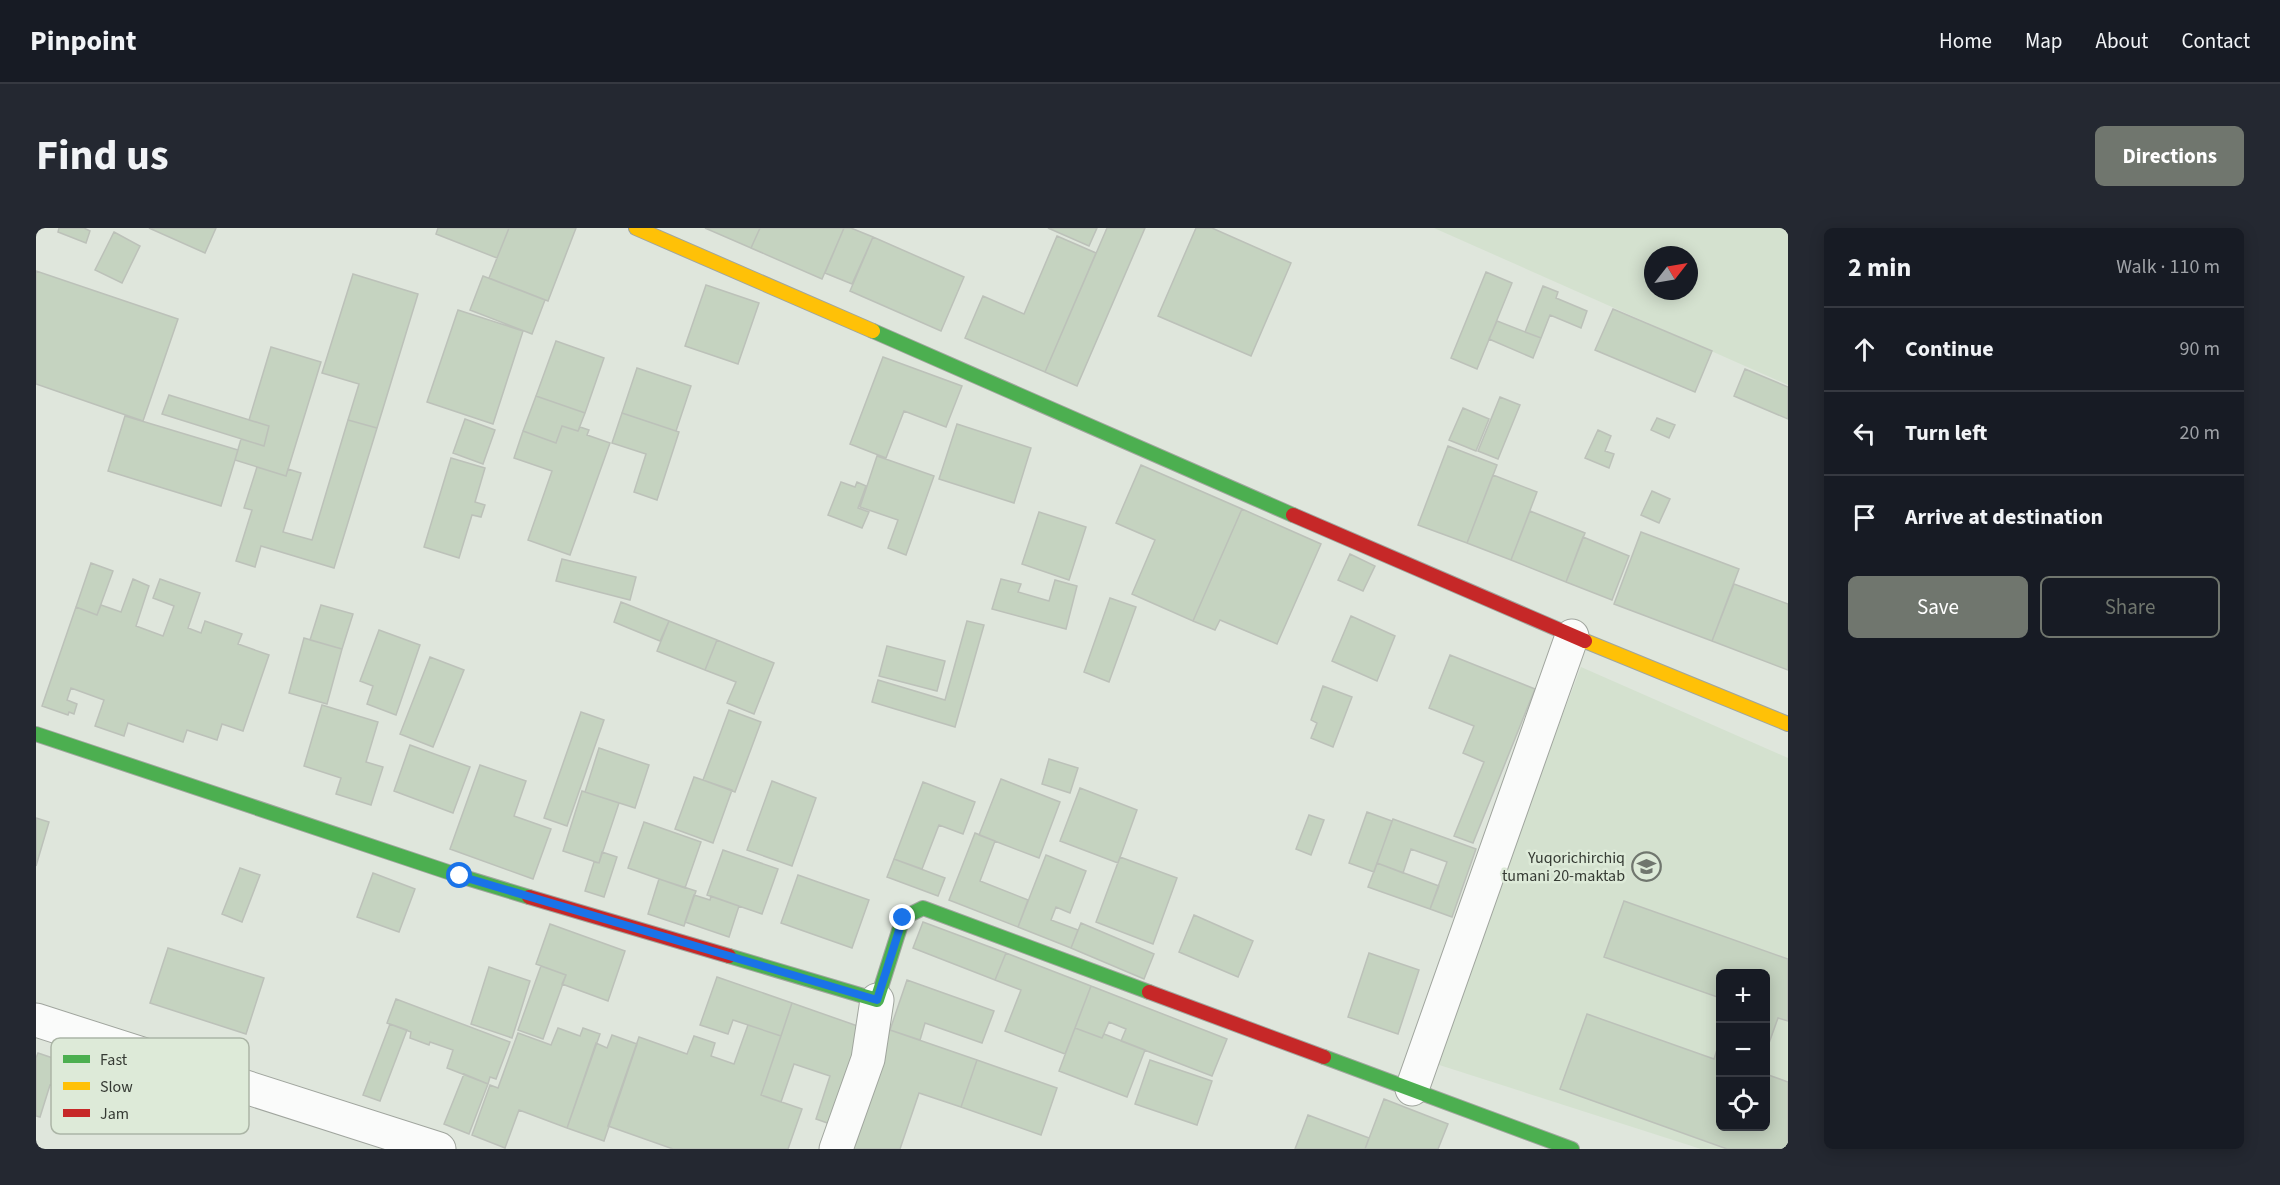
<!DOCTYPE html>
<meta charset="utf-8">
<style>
:root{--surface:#171b24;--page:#242831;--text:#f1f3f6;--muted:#9ea1a6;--line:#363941;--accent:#70766e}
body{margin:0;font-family:"Source Sans 3",sans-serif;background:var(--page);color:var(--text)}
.controls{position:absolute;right:18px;bottom:18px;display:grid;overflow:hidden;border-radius:9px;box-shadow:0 3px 15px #0003}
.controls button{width:54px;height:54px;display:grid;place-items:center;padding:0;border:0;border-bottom:2px solid var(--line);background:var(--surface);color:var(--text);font:30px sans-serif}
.compass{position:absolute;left:1608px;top:18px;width:54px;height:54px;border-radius:50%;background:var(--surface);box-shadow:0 3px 15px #0003;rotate:59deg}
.stop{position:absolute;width:18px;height:18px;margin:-14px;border:4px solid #1a73e8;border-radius:50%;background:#fff}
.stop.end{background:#1a73e8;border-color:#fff;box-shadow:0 2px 6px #0008}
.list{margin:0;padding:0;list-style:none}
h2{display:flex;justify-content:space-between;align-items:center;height:78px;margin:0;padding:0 24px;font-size:26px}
h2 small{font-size:20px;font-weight:400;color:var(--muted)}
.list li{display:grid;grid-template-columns:39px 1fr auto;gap:18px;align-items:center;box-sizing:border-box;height:84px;padding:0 24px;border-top:2px solid var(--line)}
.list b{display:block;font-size:22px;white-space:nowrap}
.list em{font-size:20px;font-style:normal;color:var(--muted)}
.actions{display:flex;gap:12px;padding:18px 24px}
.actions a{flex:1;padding:14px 0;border:2px solid var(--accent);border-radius:9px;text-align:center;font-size:21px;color:var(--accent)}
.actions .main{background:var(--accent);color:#fff}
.icon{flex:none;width:33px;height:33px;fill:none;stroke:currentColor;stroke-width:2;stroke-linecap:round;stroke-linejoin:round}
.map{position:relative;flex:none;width:1752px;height:921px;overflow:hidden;border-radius:9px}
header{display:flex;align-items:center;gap:36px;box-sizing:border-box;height:84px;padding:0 30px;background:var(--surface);border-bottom:2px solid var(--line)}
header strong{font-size:28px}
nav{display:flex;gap:33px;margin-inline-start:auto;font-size:21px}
.intro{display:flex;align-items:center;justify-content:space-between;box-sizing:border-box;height:144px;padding:0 36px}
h1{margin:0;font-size:42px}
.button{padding:15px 27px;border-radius:9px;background:var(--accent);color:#fff;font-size:21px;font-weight:700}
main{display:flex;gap:36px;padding:0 36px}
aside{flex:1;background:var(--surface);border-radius:9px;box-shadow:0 3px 15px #0003}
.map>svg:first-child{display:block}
.built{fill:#d4e1cf;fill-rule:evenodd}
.building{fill:#c5d3c0;stroke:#bcc1b9;stroke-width:1.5}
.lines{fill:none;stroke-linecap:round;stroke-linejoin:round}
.street-casing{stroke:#a0a59e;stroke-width:35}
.fast-casing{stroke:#a0a59e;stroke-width:16}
.slow-casing{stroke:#a0a59e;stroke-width:16}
.jam-casing{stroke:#a0a59e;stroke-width:16}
.street{stroke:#fafbfa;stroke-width:33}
.fast{stroke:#4caf50;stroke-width:14}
.slow{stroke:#ffc107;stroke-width:14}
.jam{stroke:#c62828;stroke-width:14}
.route{stroke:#1a73e8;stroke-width:8}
.labels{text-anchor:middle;stroke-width:5;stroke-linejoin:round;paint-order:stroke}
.poi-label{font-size:16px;fill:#353a33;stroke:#ddead8;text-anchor:end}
.key{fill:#ddead8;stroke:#abb5a6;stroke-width:1.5}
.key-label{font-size:16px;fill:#353a33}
</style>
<header>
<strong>Pinpoint</strong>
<nav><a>Home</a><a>Map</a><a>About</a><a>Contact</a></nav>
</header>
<div class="intro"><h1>Find us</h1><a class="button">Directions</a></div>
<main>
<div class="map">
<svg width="1752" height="921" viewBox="0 0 1752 921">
<rect width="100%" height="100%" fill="#dfe6dc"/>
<path class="built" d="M1398 0H1752V157ZM1617 27H1653V63H1617Z
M1545 439 1752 530V921H1665L1394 834ZM1684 746H1730V898H1684Z"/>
<path class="building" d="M23 0H48L54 3 50 15 22 4Z
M113 0H180L169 25Z
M402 0H473L461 30 400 6Z
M473 0H540L512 73 453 50Z
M669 0H724L715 20Z
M724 0H808L786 51 715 20Z
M808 0H815L837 9 816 56 789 45Z
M1012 0H1061L1053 18Z
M1071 0H1109L1041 158 1009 144Z
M1160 0H1176L1255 35 1215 128 1122 88Z
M78 4 104 18 86 55 59 42Z
M1021 8 1060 25 1009 144 929 110 947 68 988 86Z
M837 9 928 49 905 103 814 63Z
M0 43 142 91 107 193 0 156Z
M1450 44 1476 55 1441 141 1415 130Z
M317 46 382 66 341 200 312 192 323 156 286 145Z
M447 48 509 72 496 106 434 82Z
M670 57 723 75 702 136 649 118Z
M1507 58 1522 64 1520 70 1551 83 1545 100 1514 87 1505 110 1489 104Z
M1577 81 1676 123 1659 164 1559 122Z
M422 82 487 103 457 196 391 174Z
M1461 93 1505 110 1497 130 1453 111Z
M520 113 568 130 549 185 500 168Z
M235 119 285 134 250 248 199 232 205 211 228 218 233 198 213 192Z
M847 129 926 158 910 199 868 183 850 230 814 216Z
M601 140 655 158 640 203 586 185Z
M1709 141 1752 159V191L1698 168Z
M133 167 233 198 228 218 126 186Z
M500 168 549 185 542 203 526 198 520 215 487 203Z
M1464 169 1484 177 1462 231 1442 223Z
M1427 180 1453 191 1440 223 1413 212Z
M586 185 643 204 621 272 598 264 610 226 576 215Z
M89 188 202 222 185 278 72 243Z
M1621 190 1639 197 1633 210 1615 202Z
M429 191 459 202 447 236 417 225Z
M312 192 341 200 298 340 225 318 219 339 200 333 216 282 208 280 221 239 250 248 252 241 265 245 247 304 276 312Z
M921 196 995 220 978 275 903 251Z
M526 198 542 203 544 199 553 202 551 207 574 215 534 327 492 312 516 243 478 230 487 203 520 215Z
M1562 202 1575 208 1569 223 1578 226 1573 240 1549 230Z
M1412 218 1461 237 1431 315 1382 297Z
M841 228 898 248 870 327 852 320 862 292 824 279Z
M415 230 449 240 439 274 449 277 445 289 436 287 423 330 388 319Z
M1105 237 1206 281 1157 393 1096 366 1119 312 1080 295Z
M1457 247 1501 264 1475 332 1431 315Z
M805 254 819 259 821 254 830 258 822 280 833 284 826 300 792 287Z
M1616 263 1634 271 1623 295 1605 287Z
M1206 281 1285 316 1241 416 1184 392 1179 402 1157 393Z
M1494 283 1549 305 1530 354 1475 332Z
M1003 284 1050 299 1033 352 986 336Z
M1605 304 1703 341 1676 413 1578 376Z
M1547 309 1593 328 1576 372 1530 354Z
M1314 326 1339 338 1327 363 1302 352Z
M526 331 600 349 594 372 520 353Z
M55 335 77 343 61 387 40 379Z
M97 351 113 358 100 398 127 408 138 378 117 370 124 351 164 365 152 400 165 405 169 393 206 406 202 416 233 427 207 503 186 496 181 512 151 502 147 514 92 495 88 508 59 498 68 472 35 460 31 472 41 476 38 486 33 484 32 487 6 478 40 379 61 387 65 377 85 384Z
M965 351 985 356 982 364 1013 373 1019 352 1041 358 1030 401 956 381Z
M1698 356 1752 376V442L1676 413Z
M1074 370 1100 379 1073 454 1048 444Z
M585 374 633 393 624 413 578 394Z
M285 377 317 386 306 421 274 412Z
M1315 388 1359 408 1341 453 1296 433Z
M633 393 681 412 669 442 621 423Z
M931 393 948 397 919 499 836 474 842 452 909 472Z
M343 402 384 417 360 487 331 476 337 458 324 453Z
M268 410 306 421 291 476 253 465Z
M681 412 738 435 718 486 691 475 700 454 669 442Z
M851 418 909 433 901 463 843 448Z
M1414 427 1499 461 1437 615 1418 608 1448 534 1427 525 1438 498 1393 480Z
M394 429 428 442 397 519 364 506Z
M1287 458 1316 469 1297 519 1275 510 1281 495 1275 492Z
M286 477 342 494 330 534 347 539 335 577 300 566 305 550 268 538Z
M693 482 725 494 699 564 667 552Z
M545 484 568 492 531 598 508 590Z
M374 517 434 539 417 585 358 563Z
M563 520 613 537 599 580 549 564Z
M1013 531 1042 540 1034 565 1006 556Z
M444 537 490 553 478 588 515 601 497 651 414 621Z
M658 549 696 562 677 615 639 601Z
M965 551 1024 574 1003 630 943 607Z
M736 553 780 570 756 638 711 622Z
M887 554 939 574 927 606 903 597 886 641 858 631Z
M1044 560 1101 582 1082 635 1024 613Z
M546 563 583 575 563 635 527 623Z
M1331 584 1356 593 1338 644 1313 635Z
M1273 587 1288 592 1275 627 1260 621Z
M0 590 13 594 0 638Z
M1357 591 1440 621 1416 689 1394 681 1411 634 1375 621 1367 645 1341 635Z
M608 594 665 614 649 660 592 640Z
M939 605 959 613 944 653 992 672 982 699 913 672Z
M687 622 742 641 726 686 671 667Z
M566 624 581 629 568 669 549 663 558 634 563 635Z
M1010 627 1050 643 1034 685 1020 679 1015 692 1042 702 1035 720 982 699Z
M1084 629 1141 650 1117 716 1060 694Z
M858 631 909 650 902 668 851 649Z
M1341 635 1403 658 1394 681 1332 659Z
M204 640 224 647 206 694 186 686Z
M337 645 379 661 363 704 321 689Z
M762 647 833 672 816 720 745 695Z
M623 651 660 663 648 698 612 686Z
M658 667 674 672 675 668 703 678 693 709 649 694Z
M1588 673 1752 731V793L1742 790 1733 815 1730 813V746H1684V770L1568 729Z
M1158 687 1217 713 1202 749 1143 724Z
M887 694 970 725 959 752 877 720Z
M1045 695 1118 726 1108 751 1035 720Z
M514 696 589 723 572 773 526 756 530 747 500 736Z
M132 720 228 750 210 806 114 775Z
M970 725 1055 758 1029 826 969 803 985 762 959 752Z
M1333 725 1383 742 1362 806 1312 789Z
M505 738 530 747 507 811 482 802Z
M453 739 494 753 476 810 435 796Z
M681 749 756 775 745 808 697 792 692 806 664 797Z
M871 752 958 783 946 815 889 795 884 812 854 802Z
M1055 758 1191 811 1176 848 1085 813 1090 801 1073 794 1066 810 1039 800Z
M360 771 474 814 460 851 454 849 452 856 411 840 417 822 394 814 393 817 374 810 375 804 351 795Z
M756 775 833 802 800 898 780 891 794 848 758 836 745 874 725 867Z
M1551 786 1678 831 1684 812V898H1730V846L1752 854V921H1691L1524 861Z
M354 796 371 802 344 873 327 867Z
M712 797 745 808 725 867 766 881 752 921H637L572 898 603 809 651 826 658 808 679 815 675 828 698 836Z
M522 800 544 808 547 800 564 806 531 900 483 882 469 920 436 907 454 857 462 860 482 805 515 817Z
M1039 800 1066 810 1068 806 1109 822 1091 869 1023 843Z
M854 802 941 832 925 879 883 865 864 921H813Z
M576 807 601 816 568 913 531 900 560 815 571 820Z
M2 825 64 846 56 871 14 857 4 889 0 888V830Z
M941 832 1021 860 1005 907 925 879Z
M1114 832 1176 853 1161 897 1099 876Z
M428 846 452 856 433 906 408 896Z
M1348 871 1412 896 1402 921H1329Z
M1272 887 1333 910 1329 921H1259Z"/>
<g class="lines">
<defs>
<path id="street" d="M0 792 403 921
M1376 861 1536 408
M800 921 832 831 841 772"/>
<path id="fast" d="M837 103 1257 287
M0 506 424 648 493 669
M693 728 841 772 867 690 887 680 1113 764
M1288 829 1536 921"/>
<path id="slow" d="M600 0 837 103
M1549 413 1752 496"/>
<path id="jam" d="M1257 287 1549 413
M493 669 693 728
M1113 764 1288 829"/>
</defs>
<use href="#street" class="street-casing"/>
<use href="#fast" class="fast-casing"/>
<use href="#slow" class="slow-casing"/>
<use href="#jam" class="jam-casing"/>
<use href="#street" class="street"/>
<use href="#fast" class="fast"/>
<use href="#slow" class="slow"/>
<use href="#jam" class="jam"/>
</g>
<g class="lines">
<path class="route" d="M424 648 841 772 867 690"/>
</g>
<defs>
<symbol id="school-ring" viewBox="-11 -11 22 22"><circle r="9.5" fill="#ddead8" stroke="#70766e" stroke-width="1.5"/><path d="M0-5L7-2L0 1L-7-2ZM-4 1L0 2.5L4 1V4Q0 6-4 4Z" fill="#70766e"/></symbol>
</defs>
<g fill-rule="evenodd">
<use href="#school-ring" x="1594" y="622" width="33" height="33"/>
</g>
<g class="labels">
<g class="poi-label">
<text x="1589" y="635">Yuqorichirchiq<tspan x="1589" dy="18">tumani 20-maktab</tspan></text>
</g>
</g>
<rect x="15" y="810" width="198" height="96" rx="9" class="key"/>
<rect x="27" y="827" width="27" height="8" fill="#4caf50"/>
<rect x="27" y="854" width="27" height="8" fill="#ffc107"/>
<rect x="27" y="881" width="27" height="8" fill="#c62828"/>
<g class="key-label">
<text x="64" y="837">Fast</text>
<text x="64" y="864">Slow</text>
<text x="64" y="891">Jam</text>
</g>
</svg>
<div class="controls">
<button>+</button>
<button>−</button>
<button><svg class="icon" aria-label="locate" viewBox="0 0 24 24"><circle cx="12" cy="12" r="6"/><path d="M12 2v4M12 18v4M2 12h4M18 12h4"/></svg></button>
</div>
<svg class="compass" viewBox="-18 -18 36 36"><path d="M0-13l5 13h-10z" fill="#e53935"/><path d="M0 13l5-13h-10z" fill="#9ea1a6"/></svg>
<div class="stop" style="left:424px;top:648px"></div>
<div class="stop end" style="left:867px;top:690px"></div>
</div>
<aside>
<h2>2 min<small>Walk · 110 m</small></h2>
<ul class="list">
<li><svg class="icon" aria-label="ahead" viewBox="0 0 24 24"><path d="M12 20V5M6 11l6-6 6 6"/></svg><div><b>Continue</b></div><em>90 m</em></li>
<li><svg class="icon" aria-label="left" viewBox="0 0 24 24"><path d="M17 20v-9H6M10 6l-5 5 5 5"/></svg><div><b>Turn left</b></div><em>20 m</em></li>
<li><svg class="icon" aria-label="arrive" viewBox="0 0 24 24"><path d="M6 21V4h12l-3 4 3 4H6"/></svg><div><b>Arrive at destination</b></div></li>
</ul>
<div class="actions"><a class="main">Save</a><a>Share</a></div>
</aside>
</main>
